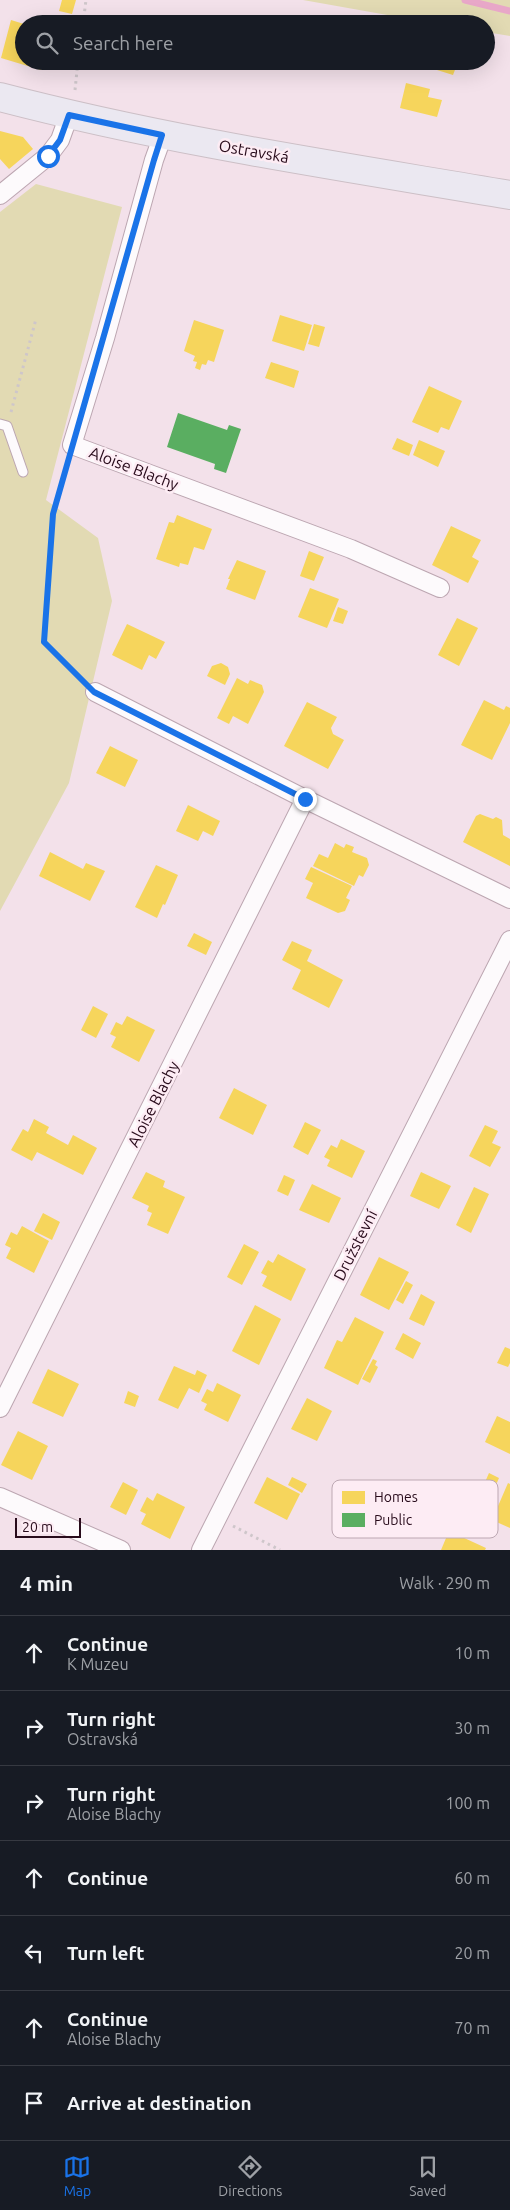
<!DOCTYPE html>
<meta charset="utf-8">
<style>
:root{--surface:#171b24;--page:#242831;--text:#f1f3f6;--muted:#9ea1a6;--line:#363941;--accent:#1a73e8}
body{margin:0;font-family:Ubuntu,sans-serif;background:var(--page);color:var(--text)}
.scale{position:absolute;left:15px;bottom:12px;width:66px;box-sizing:border-box;padding-left:5px;border:2px solid #280b1b;border-top:0;font-size:14px;line-height:18px;white-space:nowrap;color:#280b1b;-webkit-text-stroke:4px #fdecf4;paint-order:stroke}
.stop{position:absolute;width:15px;height:15px;margin:-11px;border:4px solid #1a73e8;border-radius:50%;background:#fff}
.stop.end{background:#1a73e8;border-color:#fff;box-shadow:0 1px 5px #0008}
.list{margin:0;padding:0;list-style:none}
h2{display:flex;justify-content:space-between;align-items:center;height:65px;margin:0;padding:0 20px;font-size:21px}
h2 small{font-size:16px;font-weight:400;color:var(--muted)}
.list li{display:grid;grid-template-columns:32px 1fr auto;gap:15px;align-items:center;box-sizing:border-box;height:75px;padding:0 20px;border-top:1px solid var(--line)}
.list b{display:block;font-size:19px;white-space:nowrap}
.list p{margin:0;font-size:16px;white-space:nowrap;color:var(--muted)}
.list em{font-size:16px;font-style:normal;color:var(--muted)}
.icon{flex:none;width:28px;height:28px;fill:none;stroke:currentColor;stroke-width:2;stroke-linecap:round;stroke-linejoin:round}
.map{position:relative;flex:none;width:510px;height:1550px;overflow:hidden}
.search{position:absolute;background:var(--surface);box-shadow:0 5px 20px #0002;left:15px;right:15px;top:15px;height:55px;display:flex;align-items:center;gap:12px;box-sizing:border-box;padding:0 18px;border-radius:28px;color:var(--muted);font-size:19px}
.sheet{height:590px;background:var(--surface)}
nav{display:flex;justify-content:space-around;align-items:center;box-sizing:border-box;height:70px;border-top:1px solid var(--line);background:var(--surface);font-size:14px;color:var(--muted)}
nav a{display:grid;justify-items:center;gap:2px}
nav .on{color:var(--accent)}
.map>svg:first-child{display:block}
.green{fill:#e2dab3}
.homes{fill:#f6d55c}
.public{fill:#5aae61}
.lines{fill:none;stroke-linecap:round;stroke-linejoin:round}
.stream{stroke:#e8a7c8;stroke-width:7}
.lane-casing{stroke:#bca6b1;stroke-width:11}
.street-casing{stroke:#bca6b1;stroke-width:20}
.primary-casing{stroke:#ccbfc6;stroke-width:30}
.path{stroke:#cec6ca;stroke-width:3;stroke-dasharray:2.5 4;stroke-linecap:butt}
.lane{stroke:#fdfafc;stroke-width:9}
.street{stroke:#fdfafc;stroke-width:18}
.primary{stroke:#ebe8f1;stroke-width:28}
.route{stroke:#1a73e8;stroke-width:6}
.labels{text-anchor:middle;stroke-width:5;stroke-linejoin:round;paint-order:stroke}
.street-label{font-size:16px;fill:#280b1b;stroke:#fdecf4}
.key{fill:#fdecf4;stroke:#bda8b3;stroke-width:1}
.key-label{font-size:14px;fill:#280b1b}
</style>
<div class="map">
<svg width="510" height="1550" viewBox="0 0 510 1550">
<rect width="100%" height="100%" fill="#f3e1ea"/>
<path class="green" d="M303 0H510V36L486 32V24H438Z
M36 184 122 207 46 500 98 538 112 601 69 783 0 911V212Z"/>
<path class="homes" d="M62 0H76L72 14 59 11Z
M11 20 24 24V61H43L41 70 1 58Z
M422 61H456L458 62 453 75 421 65Z
M406 83 430 89 428 97 442 100 437 117 400 108Z
M0 131 23 137 33 149 9 169 0 159Z
M280 315 312 325 304 351 272 341Z
M194 320 224 330 214 362 208 360 206 365 202 364 200 370 195 368 197 362 193 361 195 356 184 351Z
M314 324 325 327 319 347 308 344Z
M271 362 299 371 294 388 265 378Z
M429 386 462 401 449 430 441 427 438 433 412 422Z
M397 438 413 445 409 456 392 449Z
M419 440 445 451 438 467 413 455Z
M177 515 212 529 204 550 194 547 188 565 180 563 179 567 156 559 169 522 174 523Z
M451 526 481 540 472 557 479 561 468 583 432 565Z
M309 551 324 557 314 581 300 576Z
M237 560 266 571 255 600 226 589 230 579H228Z
M310 588 339 599 327 628 298 617Z
M338 607 348 611 343 624 333 621Z
M457 618 478 628 459 666 438 655Z
M127 624 165 642 156 659 149 655 142 670 112 655Z
M221 663 228 667 230 674 225 685 207 676 212 666Z
M237 678 248 684 250 680 262 685 264 692 248 724 233 716 229 724 217 718Z
M484 700 504 710 506 706 510 708V723L492 760 461 745Z
M307 702 337 717 331 728 333 734 344 740 328 769 284 746Z
M110 746 138 760 125 787 96 773Z
M188 805 220 821 213 836 203 831 198 841 176 831Z
M480 814 493 819 496 817 502 820 503 835 510 839V866L463 842 476 816Z
M335 843 344 848 346 844 354 847 352 852 367 858 369 865 363 877 359 875 354 886 313 866 319 854 328 858Z
M50 852 83 869 86 863 105 871 90 901 39 876Z
M156 865 178 875 165 905 163 904 157 918 135 907Z
M311 867 352 886 346 898 350 900 345 911 338 913 306 898 313 883 305 879Z
M194 933 212 942 206 955 187 946Z
M292 941 312 950 307 961 343 980 329 1008 292 989 301 970 282 960Z
M93 1006 108 1014 96 1038 81 1030Z
M127 1016 155 1030 139 1062 111 1047 116 1037 110 1034 116 1022 122 1025Z
M234 1088 267 1105 253 1135 219 1118Z
M34 1119 49 1127 46 1133 68 1145 73 1135 97 1148 83 1175 37 1152 32 1161 11 1150 23 1129 28 1132Z
M305 1122 321 1130 308 1155 293 1147Z
M485 1125 498 1131 492 1143 501 1147 490 1167 469 1156Z
M341 1139 365 1151 352 1178 327 1166 330 1160 324 1157 331 1145 337 1148Z
M146 1172 165 1181 163 1187 185 1197 168 1234 147 1225 152 1213 147 1211 149 1206 132 1198Z
M421 1172 451 1186 439 1209 410 1196Z
M284 1175 295 1180 288 1196 277 1191Z
M312 1184 341 1198 329 1223 299 1210Z
M474 1187 489 1194 471 1233 456 1225Z
M43 1213 60 1222 52 1240 34 1231Z
M22 1226 49 1241 34 1273 6 1258 11 1248 5 1245 11 1232 17 1235Z
M244 1244 259 1252 242 1285 227 1277Z
M278 1254 306 1269 291 1301 262 1286 267 1276 261 1273 268 1260 273 1263Z
M379 1257 409 1272 389 1310 360 1295Z
M406 1281 413 1285 403 1304 396 1300Z
M421 1294 435 1302 424 1326 409 1319Z
M255 1305 281 1319 259 1365 232 1351Z
M355 1317 384 1332 358 1385 324 1368 337 1340 342 1342Z
M403 1333 421 1343 413 1359 395 1349Z
M505 1347 510 1349V1363L508 1367 497 1363Z
M373 1359 377 1361 375 1365 378 1367 370 1383 362 1379Z
M174 1366 195 1375 197 1370 207 1375 199 1393 189 1388 178 1409 158 1400Z
M48 1369 79 1384 63 1417 32 1403Z
M217 1383 241 1395 228 1422 204 1410 207 1404 201 1401 207 1389 213 1392Z
M128 1391 139 1396 135 1407 124 1403Z
M307 1398 332 1411 317 1441 291 1429Z
M497 1416 510 1422V1454L485 1442Z
M18 1431 48 1446 32 1480 1 1465Z
M489 1473 499 1478 492 1494 482 1489Z
M267 1477 300 1494 287 1520 254 1503Z
M292 1477 307 1484 302 1493 288 1485Z
M123 1482 138 1490 126 1515 110 1507Z
M508 1483 510 1484V1528L492 1520Z
M157 1493 185 1507 170 1539 141 1524 146 1514 140 1511 147 1497 153 1501Z
M449 1531 486 1548 485 1550H441Z"/>
<path class="public" d="M178 413 227 430 229 425 241 429 226 473 214 469 215 464 167 447Z"/>
<g class="lines">
<path class="stream" d="M465 0 510 11"/>
<defs>
<path id="lane" d="M0 424 7 426 23 472"/>
<path id="street" d="M163 135 154 160 105 338 72 445 351 549 440 588
M0 195 48 156 60 140 69 115
M95 692 305 799 510 899
M0 1408 305 799
M0 1497 121 1550
M201 1550 510 940"/>
<path id="primary" d="M0 97C168 141 339 166 510 195"/>
</defs>
<use href="#lane" class="lane-casing"/>
<use href="#street" class="street-casing"/>
<use href="#primary" class="primary-casing"/>
<path class="path" d="M83 24 86 0
M75 90 78 61
M11 412 36 319
M67 463 53 514 45 642 82 679
M233 1526 280 1550"/>
<use href="#lane" class="lane"/>
<use href="#street" class="street"/>
<use href="#primary" class="primary"/>
</g>
<g class="lines">
<path class="route" d="M48 156 60 140 69 115 162 135 154 160 53 514 44 642 94 692 305 799"/>
</g>
<g class="labels">
<g class="street-label">
<text transform="translate(254 151) rotate(10)" y="6">Ostravská</text>
<text transform="translate(134 468) rotate(21)" y="6">Aloise Blachy</text>
<text transform="translate(153 1104) rotate(-63)" y="6">Aloise Blachy</text>
<text transform="translate(355 1245) rotate(-63)" y="6">Družstevní</text>
</g>
</g>
<rect x="332" y="1480" width="166" height="58" rx="8" class="key"/>
<rect x="342" y="1491" width="23" height="13" fill="#f6d55c"/>
<rect x="342" y="1513" width="23" height="14" fill="#5aae61"/>
<g class="key-label">
<text x="374" y="1502">Homes</text>
<text x="374" y="1525">Public</text>
</g>
</svg>
<div class="scale">20 m</div>
<div class="stop" style="left:48px;top:156px"></div>
<div class="stop end" style="left:305px;top:799px"></div>
<div class="search"><svg class="icon" aria-label="search" viewBox="0 0 24 24"><circle cx="10" cy="10" r="6"/><path d="M15 15l6 6"/></svg>Search here</div>
</div>
<section class="sheet">
<h2>4 min<small>Walk · 290 m</small></h2>
<ul class="list">
<li><svg class="icon" aria-label="ahead" viewBox="0 0 24 24"><path d="M12 20V5M6 11l6-6 6 6"/></svg><div><b>Continue</b><p>K Muzeu</p></div><em>10 m</em></li>
<li><svg class="icon" aria-label="right" viewBox="0 0 24 24"><path d="M7 20v-9h11M14 6l5 5-5 5"/></svg><div><b>Turn right</b><p>Ostravská</p></div><em>30 m</em></li>
<li><svg class="icon" aria-label="right" viewBox="0 0 24 24"><path d="M7 20v-9h11M14 6l5 5-5 5"/></svg><div><b>Turn right</b><p>Aloise Blachy</p></div><em>100 m</em></li>
<li><svg class="icon" aria-label="ahead" viewBox="0 0 24 24"><path d="M12 20V5M6 11l6-6 6 6"/></svg><div><b>Continue</b></div><em>60 m</em></li>
<li><svg class="icon" aria-label="left" viewBox="0 0 24 24"><path d="M17 20v-9H6M10 6l-5 5 5 5"/></svg><div><b>Turn left</b></div><em>20 m</em></li>
<li><svg class="icon" aria-label="ahead" viewBox="0 0 24 24"><path d="M12 20V5M6 11l6-6 6 6"/></svg><div><b>Continue</b><p>Aloise Blachy</p></div><em>70 m</em></li>
<li><svg class="icon" aria-label="arrive" viewBox="0 0 24 24"><path d="M6 21V4h12l-3 4 3 4H6"/></svg><div><b>Arrive at destination</b></div></li>
</ul>
</section>
<nav>
<a class="on"><svg class="icon" aria-label="map" viewBox="0 0 24 24"><path d="M3 6l6-2 6 2 6-2v14l-6 2-6-2-6 2zM9 4v14M15 6v14"/></svg>Map</a>
<a><svg class="icon" aria-label="directions" viewBox="0 0 24 24"><path d="M12 3l9 9-9 9-9-9zM9 14v-3h6M13 9l2 2-2 2"/></svg>Directions</a>
<a><svg class="icon" aria-label="saved" viewBox="0 0 24 24"><path d="M7 4h10v16l-5-4-5 4z"/></svg>Saved</a>
</nav>
